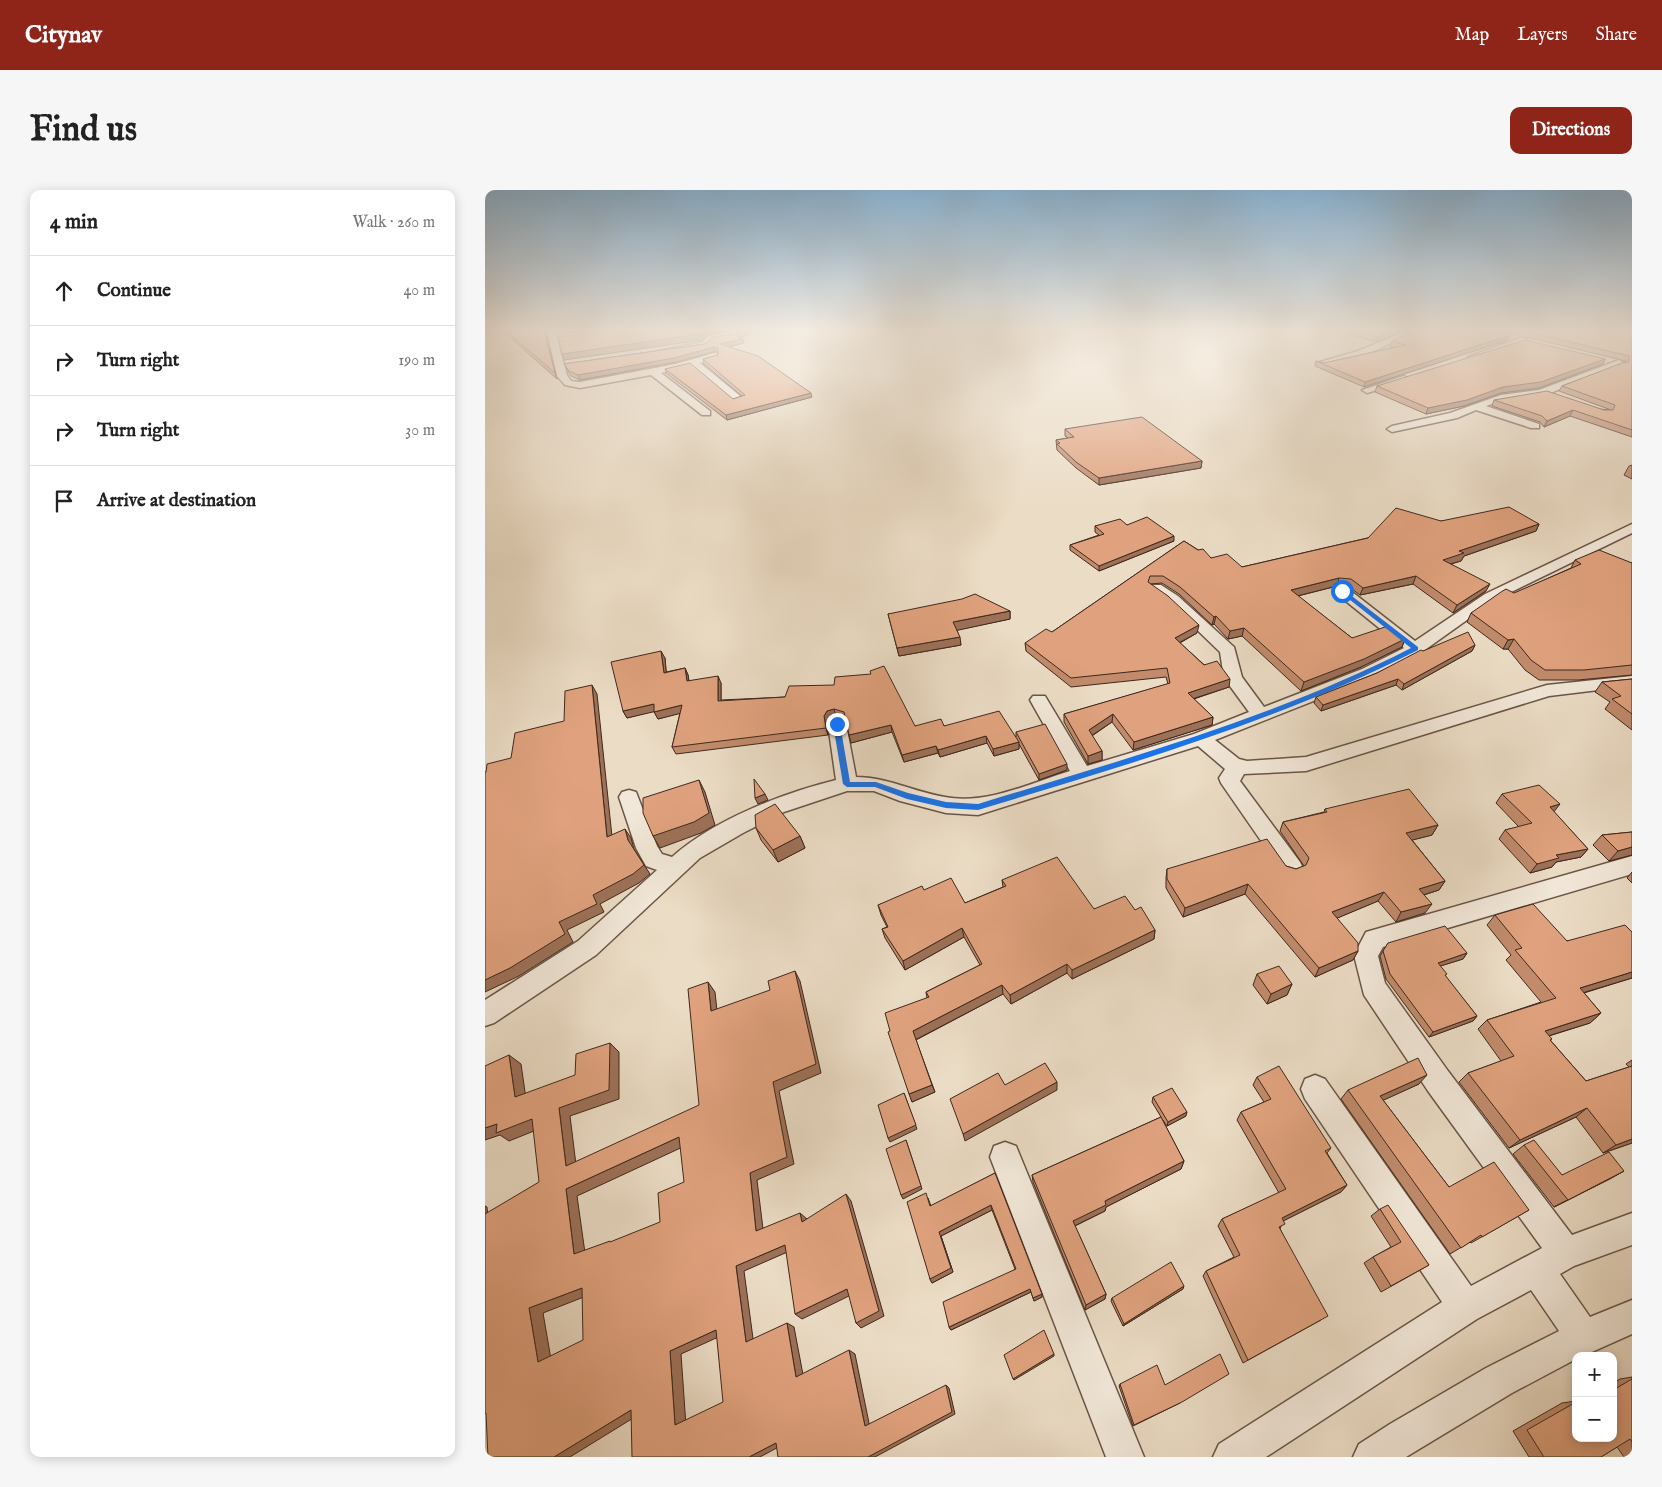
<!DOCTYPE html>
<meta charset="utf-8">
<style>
:root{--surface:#fff;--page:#f6f6f6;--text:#222;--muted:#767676;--line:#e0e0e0;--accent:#8f2418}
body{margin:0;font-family:"IM FELL English",serif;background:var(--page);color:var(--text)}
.controls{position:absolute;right:15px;bottom:15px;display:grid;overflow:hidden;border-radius:10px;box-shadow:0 2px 12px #0003}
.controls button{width:45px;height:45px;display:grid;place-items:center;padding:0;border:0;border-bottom:1px solid var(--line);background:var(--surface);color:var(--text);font:25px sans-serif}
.stop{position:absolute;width:15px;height:15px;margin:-11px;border:4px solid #1a73e8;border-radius:50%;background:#fff}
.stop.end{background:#1a73e8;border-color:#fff;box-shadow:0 1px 5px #0008}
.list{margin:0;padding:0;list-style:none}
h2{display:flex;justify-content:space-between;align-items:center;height:65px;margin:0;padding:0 20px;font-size:21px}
h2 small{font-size:16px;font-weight:400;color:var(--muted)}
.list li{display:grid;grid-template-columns:32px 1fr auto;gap:15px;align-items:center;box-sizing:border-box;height:70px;padding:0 20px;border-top:1px solid var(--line)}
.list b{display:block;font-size:19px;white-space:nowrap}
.list em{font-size:16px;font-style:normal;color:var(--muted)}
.icon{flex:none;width:28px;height:28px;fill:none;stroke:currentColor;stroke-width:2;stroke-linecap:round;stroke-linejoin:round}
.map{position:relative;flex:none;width:1147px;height:1267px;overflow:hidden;border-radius:10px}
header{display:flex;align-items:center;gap:30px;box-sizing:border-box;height:70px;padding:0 25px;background:var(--accent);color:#fff}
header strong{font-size:24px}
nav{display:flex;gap:28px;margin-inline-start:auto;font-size:18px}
.intro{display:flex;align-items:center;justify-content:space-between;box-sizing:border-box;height:120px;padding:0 30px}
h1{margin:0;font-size:35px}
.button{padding:12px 22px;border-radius:10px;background:var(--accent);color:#fff;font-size:18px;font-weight:700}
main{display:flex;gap:30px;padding:0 30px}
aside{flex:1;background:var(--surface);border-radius:10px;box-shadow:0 2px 12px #0003}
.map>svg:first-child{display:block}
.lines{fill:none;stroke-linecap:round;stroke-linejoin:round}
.street-casing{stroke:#6a5547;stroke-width:3}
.street{fill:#f2e8d9;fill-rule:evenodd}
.wall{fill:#c18b6c;stroke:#3f281d}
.shaded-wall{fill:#9d7158;stroke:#3f281d}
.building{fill:#e0a27e;stroke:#3f281d;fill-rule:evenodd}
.route{fill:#1a73e8}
</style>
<header>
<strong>Citynav</strong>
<nav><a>Map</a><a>Layers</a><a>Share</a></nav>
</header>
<div class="intro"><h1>Find us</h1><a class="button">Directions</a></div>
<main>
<aside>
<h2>4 min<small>Walk · 260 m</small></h2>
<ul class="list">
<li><svg class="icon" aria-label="ahead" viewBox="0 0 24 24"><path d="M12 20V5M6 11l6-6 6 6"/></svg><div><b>Continue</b></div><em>40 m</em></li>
<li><svg class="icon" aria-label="right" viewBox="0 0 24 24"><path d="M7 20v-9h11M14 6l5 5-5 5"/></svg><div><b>Turn right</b></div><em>190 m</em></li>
<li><svg class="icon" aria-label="right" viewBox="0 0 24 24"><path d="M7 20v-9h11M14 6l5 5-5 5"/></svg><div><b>Turn right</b></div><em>30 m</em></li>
<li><svg class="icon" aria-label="arrive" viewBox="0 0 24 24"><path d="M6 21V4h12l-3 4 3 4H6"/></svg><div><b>Arrive at destination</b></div></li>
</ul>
</aside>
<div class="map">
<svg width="1147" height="1267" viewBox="0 0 1147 1267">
<rect width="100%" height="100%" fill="#ebdcc5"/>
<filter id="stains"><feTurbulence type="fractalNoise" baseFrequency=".004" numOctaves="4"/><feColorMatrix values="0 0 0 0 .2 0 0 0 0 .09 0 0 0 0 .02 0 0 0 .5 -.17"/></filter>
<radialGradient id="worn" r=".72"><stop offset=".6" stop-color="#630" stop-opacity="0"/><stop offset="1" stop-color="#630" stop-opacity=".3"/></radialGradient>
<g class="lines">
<defs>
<path id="street" d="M62 141H70L82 185 86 191 95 192 191 174 230 163 233 164V168L215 173 260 210 251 212 207 176 176 183 225 221V225H217L166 185 95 198 80 195 72 186Z
M249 141 252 142V146L229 150 224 156 178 164 174 161 218 152 223 146Z
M922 141H933L880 165 837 176 832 173 873 161Z
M1038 147 1042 150 1041 152 991 169 983 167Z
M1134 170 1139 173 1137 175 1060 205 1017 211 1001 216 1054 234V238H1046L991 220 972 228 907 242 902 239 907 236 965 223 1016 205 1054 200Z
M919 186 924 189 922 191 882 203 877 200Z
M1147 334V343L1010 410 937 462 889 487 730 550 754 569 762 571 821 567 1062 495 1147 486V496L1064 506 821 581 759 584 755 591 815 672 818 678 815 684 807 687 799 684 736 593 734 588 740 579 713 556 493 625 461 623 415 611 389 601H362L299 622 258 643 215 668 111 765 9 833 0 836V810L93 751 172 680 161 676 151 658 134 607 137 602 144 600 151 602 172 656 177 664 187 667C228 630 298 603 351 590L343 534 345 530 352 528 359 530 361 534 371 587C402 587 429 602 460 607 502 615 545 593 585 581L545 510 548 506H560L602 576 709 544 764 522 739 488 735 462 683 412 663 398 666 395H676L693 406 749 457 757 487 779 517 877 479 919 458 852 404 849 401 852 398H862L930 451 1000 404Z
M1147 666V684L898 757 893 766 900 793 963 881 1087 1045 1147 1023V1055L1089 1076 1075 1084 1105 1127 1147 1110V1144L1098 1166H1091V1169L1027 1203 921 1267H868L874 1254 905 1234 1001 1178 1074 1141 1046 1100 992 1129 781 1267H728L734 1254 957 1112 820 909 816 899 820 889 830 885 840 889 986 1096 1057 1058 943 901 879 805 869 765 881 742Z
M520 952 531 956 659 1267H621L505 967 509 956Z"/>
</defs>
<use href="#street" class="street-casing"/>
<use href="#street" class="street"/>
</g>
<path class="wall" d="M18 141H61H60L72 189Z
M251 141H263L264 145 254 147 258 149 259 153 244 157 327 207 242 230 182 184 180 179 248 209 257 206 219 174 218 169 233 165V162L231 161 191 172 95 190 86 186 79 174 220 154 253 147Z
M863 141H918L891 152 862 143Z
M1016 141H1147V247L1085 226 1059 237 1055 232 1007 216 1009 210 1126 220 1074 201 1077 196 1141 172V171Z
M1023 150 879 197 830 176 831 171 839 173 910 157 905 156 907 151Z
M1120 169 1118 174 1054 198 1016 203 979 216 941 224 890 202 892 196Z
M580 239 717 271 716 278 614 295 591 278 572 260 571 250 583 248 580 246Z
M1147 275V289L1139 285 1144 276Z
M956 331 1054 334 1051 341 979 366 976 371 966 374 1001 401 968 423 928 394 875 405 863 396H852L813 406 867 448 920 449 917 457 876 477 816 501 757 446 743 449 729 434 727 435 694 404 677 393 665 394 712 443 695 453 744 497 709 509 728 527 727 535 648 560 627 532 607 546 617 561V570L603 574 579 532V524L683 494 681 487 586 497 541 461 540 453 567 442 699 351 726 368 757 377Z
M642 335 689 351 614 381 585 360V355L614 345 610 342V336Z
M1090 370 1147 373V485L1093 490H1054L1040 480 1023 459H1018L982 432 986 423 1086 378Z
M525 421V429L472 440 476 455 414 466 403 424Z
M990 455 987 461 917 500 911 495 836 521 829 513 831 507 892 483 938 461Z
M180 468 181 482 200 478 203 485 204 491 236 493V510L300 507 430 536H459L531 547V542L582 580 554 590 534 554V559L509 566 502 553 455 567 453 563 419 572 407 542 366 553 360 529 351 526 344 528 341 533 343 545 191 564 187 557 195 523 173 529 169 521 142 528 138 521Z
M1147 489V540L1120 519 1125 512 1110 502 1117 492Z
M1017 604 1069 622 1103 659 1096 667 1071 672 1067 677 1045 683 1014 649 1020 640 1034 637 1011 613Z
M840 619 953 635 947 645 927 650 960 691 954 700 939 705 940 723 911 732 893 711 852 728 873 761 868 770 830 787 760 704 698 727 681 698V688L682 679 801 676 811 679 819 676 795 641 798 632 839 622Z
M271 638 315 646 320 658 293 672 276 650Z
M1147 642V665L1124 671 1108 655 1117 645Z
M1147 682V693L1142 688Z
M517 690 609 719 650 720 670 740 669 749 587 789 582 783 526 814 518 804 431 850 450 902 427 912 405 841 442 808 441 802 495 775 479 747 420 780 400 748 397 739 402 737 396 725 393 715 439 700 480 713 518 697Z
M1010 725 1082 751 1147 742V788L1099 803 1116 823 1105 833 1064 846 1066 851 1101 891 1144 877 1141 874 1147 870V953L1118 963 1091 927 1024 958 974 892 983 883 1016 871 993 839 1002 830 1056 812 1021 770 1026 765 1002 735Z
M903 753 982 763 978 769 955 776 960 786 992 826 988 831 944 847 901 789 895 766Z
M772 784 807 794 802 805 782 814 768 795Z
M772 887 846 958 842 963 862 995 856 1002 798 1031 795 1039 836 1130 758 1173 718 1086 721 1081 749 1067 733 1036 737 1029 794 1003 752 930 756 922 779 912 768 895Z
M934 894 898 910 964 997 1044 1020 986 1053 985 1052 965 1064 856 909 863 900Z
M668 907 701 926 682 936 677 929 699 971 696 979 621 1017 620 1021 590 1036 621 1104 620 1109 600 1120 548 992 547 985 676 927 667 912Z
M1039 955 1077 985 1139 981 1069 1017 1028 964Z
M510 983 557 1104V1107L549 1111 546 1102 466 1140 464 1137 530 1079 507 1020 456 1046 468 1082 447 1093 445 1089 443 1008 446 1016Z
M895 1019 944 1075 896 1102 879 1073 888 1067 906 1057 886 1026Z
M698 1099 638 1136 626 1111 627 1108Z
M1147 1187V1267H1139L1132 1257 1116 1267H1044L1028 1241 1077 1213 1091 1211V1248H1128V1193L1135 1189Z
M635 1194 680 1195 695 1213 648 1236 634 1196Z"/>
<path class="shaded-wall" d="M59 141H61H60L72 189 70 183Z
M71 141H100L72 144Z
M220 141H247L226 143 217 150 79 170 77 164Z
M256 141H263L264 145 253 147 252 142Z
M907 141H918L891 152 893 147Z
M1025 145 1023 150 879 197 880 192Z
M258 149 259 153 237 158 235 154Z
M229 157 231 161 191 172 95 190 93 185Z
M1120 169 1118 174 1054 198 1016 203 979 216 941 224 943 218Z
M326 203 327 207 242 230 241 225Z
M1088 220 1085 226 1059 237 1062 231Z
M717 271 716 278 614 295V288Z
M1054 334 1051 341 979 366 976 371 954 377 958 370 974 361Z
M689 346V351L614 381V376Z
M931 386 928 394 875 405 878 398Z
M854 388 852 396 804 408 806 400Z
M1005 394 1001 401 968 423 972 415Z
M525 421V429L469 441 468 432Z
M731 426 729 434 727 435 729 427Z
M714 435 712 443 688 456 690 448Z
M759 438 757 446 743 449 745 441Z
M475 447 476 455 414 466 412 458Z
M920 449 917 457 876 477 816 501 819 492Z
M1029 449 1023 459H1018L1023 450Z
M990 455 987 461 917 500 919 494Z
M176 461 180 468 182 490 179 483Z
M200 478 203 485 205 498 202 491Z
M233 486 236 493V518L233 511Z
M745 489 744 497 701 511 703 503Z
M913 489 911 495 836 521 838 515Z
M107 495 112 504 128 656 122 647Z
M169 514 172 521 142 528 138 521Z
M197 515 201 522 173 529 169 522Z
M349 519 351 526 344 528 341 533 343 545 341 538 339 526 342 521Z
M628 524 627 532 603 548 604 540Z
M728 527 727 535 648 560 649 552Z
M406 535 407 542 366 553 364 545Z
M501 546 502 553 455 567 453 560Z
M534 552V559L509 566 508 559Z
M451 556 453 563 419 572 417 565Z
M617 561V570L603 574V566Z
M582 574V580L554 590V584Z
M214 590 220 602 230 635 216 643 175 658 168 646Z
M280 604 283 610 273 614 270 608Z
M1075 614 1068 623 1065 617Z
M953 635 947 645 916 653 921 643Z
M140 639 146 648 149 659 165 684 154 693 115 714 119 722 82 740 88 752 34 786 0 802V790L108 705 143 650Z
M315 646 320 658 293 672 288 660Z
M1147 657V665L1124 671 1133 661Z
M1103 659 1096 667 1071 672 1067 677 1045 683 1052 674 1071 665Z
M960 691 954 700 928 708 934 699Z
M763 694 760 704 698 727 700 718Z
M899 702 893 711 843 732 847 722Z
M947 714 940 723 911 732 916 722Z
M477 738 479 747 420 780 418 771Z
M670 740 669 749 587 789V780Z
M873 761 868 770 830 787 834 778Z
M982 763 978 769 949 778 953 773Z
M582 774V783L526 814 525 805Z
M310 781 315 791 336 883 294 901 309 974 272 990 279 1047 271 1041 265 983 288 892Z
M1147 782V788L1084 807 1095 798Z
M223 792 230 802 233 830 226 821Z
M807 794 802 805 782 814 786 804Z
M517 795 518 804 430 850 428 841Z
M1116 823 1105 833 1050 850 1060 841Z
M992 826 988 831 944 847 948 842Z
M125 853 134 862V909L85 926 92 983 81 976 74 918Z
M24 865 36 874 42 916 30 907Z
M942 885 934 894 888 915 895 906Z
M572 892V900L480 951 478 944Z
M447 895 450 902 427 912 424 904Z
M419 903 432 939 405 952 403 948Z
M1102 918 1091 927 1024 958 1035 950Z
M702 922 701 926 682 936 683 932Z
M47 929 59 937 24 951 15 945 0 950V938L12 934Z
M194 947 202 955 92 1006 101 1070 89 1064 81 999Z
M1147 949V953L1118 963 1131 955Z
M421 950 437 999 418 1009 416 1005Z
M699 971 696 979 621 1017 620 1021 587 1037 588 1031 620 1011Z
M1139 981 1125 989 1069 1017 1083 1010Z
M862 995 856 1002 792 1034 797 1028Z
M361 1004 366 1011 399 1126 376 1138 371 1133Z
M506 1015 507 1020 456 1046 468 1082 447 1093 445 1089 454 1042Z
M0 1016 2 1017 4 1036 0 1034Z
M315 1023 322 1029 317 1032Z
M300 1055 307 1060 259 1081 269 1156 261 1152 251 1076Z
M699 1096 698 1099 638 1136 639 1134Z
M97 1098 109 1103 58 1123 67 1175 53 1172 44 1118Z
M362 1099 368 1104 317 1129 310 1124Z
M545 1099 546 1102 466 1140 464 1137Z
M557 1104V1107L549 1111 548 1108Z
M621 1104 620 1109 600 1120 601 1115Z
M302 1133 309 1137 319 1190 311 1187Z
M231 1140 240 1144 196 1164 201 1236 190 1235 185 1161Z
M364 1160 370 1164 385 1238 380 1236Z
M569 1164V1166L529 1190 528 1189Z
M461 1195 464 1198 470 1224 390 1267H383Z
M146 1220 158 1222 85 1267H69Z
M291 1253 299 1254 275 1267H264Z"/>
<path class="building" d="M21 141H59L70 183Z
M117 141H220L215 144 77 164 73 147Z
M871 141H907L893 147Z
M929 141H1008L1025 145 880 192 831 171 839 173 921 155 907 151Z
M1039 141H1147V240L1088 220 1062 231 1057 226 1009 210 1062 201 1119 220H1128L1130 215 1077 196 1137 173 1144 172V166Z
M247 144 258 149 235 154 273 166 326 203 241 225 180 179 205 173 248 209 260 205 218 169 233 165V158L229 157 189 168 93 185 84 181 79 174 220 154 229 147Z
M1040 150 1120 169 1056 192 1018 197 982 210 943 218 892 196Z
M657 227 717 271 614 288 591 272 572 254 575 253 571 250 589 247 580 239Z
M1024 317 1054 334 974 361 979 363 958 370 1005 394 972 415 931 386 878 398 866 389 854 388 806 400 867 448 903 436 920 449 879 469 819 492 759 438 745 441 731 426 729 427 695 397 678 386H665L663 392 683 406 714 435 690 448 719 475 732 471 745 489 703 503 728 527 649 552 628 524 604 540 617 561 603 566 579 524 685 493 682 478 586 488 540 453 561 439 567 442 699 351 713 360 718 359 726 368 742 364 757 377 883 348 911 318 956 331Z
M662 327 689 346 614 376 585 355 619 344 610 336 635 329 642 335Z
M1114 360 1147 373V475L1099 480H1060L1046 470 1029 449 1023 450 986 423 1016 402 1021 399 1029 403 1096 374 1090 370Z
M490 404 525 421 468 432 475 447 412 458 403 424 477 409Z
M983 442 990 455 919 494 913 489 838 515 831 507 892 483 936 460 938 461Z
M176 461 179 483 200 478 202 491 233 486V511L300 507 304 496 349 495 350 487 386 484 385 481 399 476 430 536 456 529 459 536 514 521 534 552 508 559 501 546 453 560 451 556 417 565 406 535 364 545 359 522 349 519 342 521 339 526 341 538 187 557 197 515 169 522V514L138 521 126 472Z
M1147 489V524L1127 509 1136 506 1117 492Z
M107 495 122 647 140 639 143 650 159 675 148 684 108 705 112 714 74 732 80 744 25 778 0 790V582H1L2 574 26 568 30 543 79 531 80 501Z
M560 534 582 574 554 584 531 542Z
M269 589 280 604 270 608Z
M214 590 224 623 209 632 168 646 158 623V608Z
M1054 595 1075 614 1065 617 1103 659 1071 665 1074 668 1052 674 1020 640 1047 633 1017 604Z
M924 599 953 635 921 643 960 691 934 699 947 714 916 722 899 702 847 722 873 753V761L834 778 763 694 700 718 682 689V679L782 649 801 676 811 679 821 675 824 668 798 632 842 622 840 619Z
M290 614 315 646 288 660 271 638 270 625Z
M1147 642V657L1133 661 1117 645Z
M572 667 609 719 640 706 650 720 656 717 670 740 587 780 582 774 525 805 517 795 428 841 447 895 424 904 403 842 405 841 400 823 444 807 441 802 497 774 477 738 418 771 397 739 403 737 393 715 437 696 439 700 466 688 480 713 521 696 517 690Z
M1048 714 1082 751 1140 735 1147 742V782L1095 798 1116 823 1060 841 1067 849 1065 850 1101 891 1147 876V949L1131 955 1102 918 1035 950 983 883 1029 866 1002 830 1071 808 1030 760 1037 758 1010 725Z
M960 736 982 763 953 773 962 784 960 785 992 826 948 842 905 784 898 761 903 753Z
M794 776 807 794 786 804 772 784Z
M310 781 331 874 288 892 302 967 265 983 271 1041 315 1023 317 1032 361 1004 394 1121 371 1133 362 1099 310 1124 300 1055 251 1076 261 1152 302 1133 311 1187 364 1160 380 1236 461 1195 467 1222 383 1267H293L291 1253 264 1267H147L146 1220 69 1267H3L1 1223H0V1024L54 992 47 929 11 943 12 934 0 938V876L24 865 30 907 90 885 91 864 125 853 124 900 74 918 81 976 214 915 203 799 223 792 226 821 285 800 283 791ZM194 947 199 992 173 1003 175 1032 125 1052V1051L89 1064 81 999ZM97 1098 98 1150 53 1172 44 1118ZM231 1140 238 1212 190 1235 185 1161Z
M933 868 942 885 895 906 964 997 1009 972 1044 1020 997 1047 996 1045 976 1058 863 900Z
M560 873 572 892 478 944 465 909 513 883 520 895Z
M794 876 846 958 840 961 862 995 797 1028 800 1034 794 1037 843 1126 763 1170 721 1081 755 1065 737 1029 801 999 756 922 786 909 772 887Z
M687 898 702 922 683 932 668 907Z
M419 903 431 935 403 948 393 915Z
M676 927 699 971 620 1011 621 1015 588 1031 621 1104 601 1115 547 985Z
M421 950 436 996 416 1005 401 959Z
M1049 950 1077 985 1124 962 1139 981 1083 1010 1039 955Z
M510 983 557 1104 548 1108 545 1099 464 1137 458 1112 531 1079 506 1015 454 1042 466 1078 445 1089 422 1012 441 1003 445 1016Z
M903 1015 944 1075 906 1096 888 1067 916 1052 895 1019Z
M686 1072 699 1096 639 1134 627 1108Z
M559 1140 569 1164 528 1189 519 1165Z
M735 1164 744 1184 697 1212 649 1235 635 1194 672 1175 680 1195Z
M1147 1189V1252L1145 1249 1116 1267H1059L1042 1240 1091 1212V1248H1128V1200Z"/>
<linearGradient id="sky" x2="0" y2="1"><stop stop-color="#8ab6d8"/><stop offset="0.44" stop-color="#f6efe5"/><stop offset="1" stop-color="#f6efe5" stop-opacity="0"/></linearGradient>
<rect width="1147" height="318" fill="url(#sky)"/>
<path class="route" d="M855 400H859L933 457V460C794 531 642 575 493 620L461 618 422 609 390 597H362L358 594 348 534 352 531 355 534 365 592H391L423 603 461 612 493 614C640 569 789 528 926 458L855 402Z"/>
<rect width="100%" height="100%" filter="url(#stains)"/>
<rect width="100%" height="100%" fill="url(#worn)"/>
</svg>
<div class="controls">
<button>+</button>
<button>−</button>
</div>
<div class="stop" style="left:857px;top:401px"></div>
<div class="stop end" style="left:352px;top:534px"></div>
</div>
</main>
